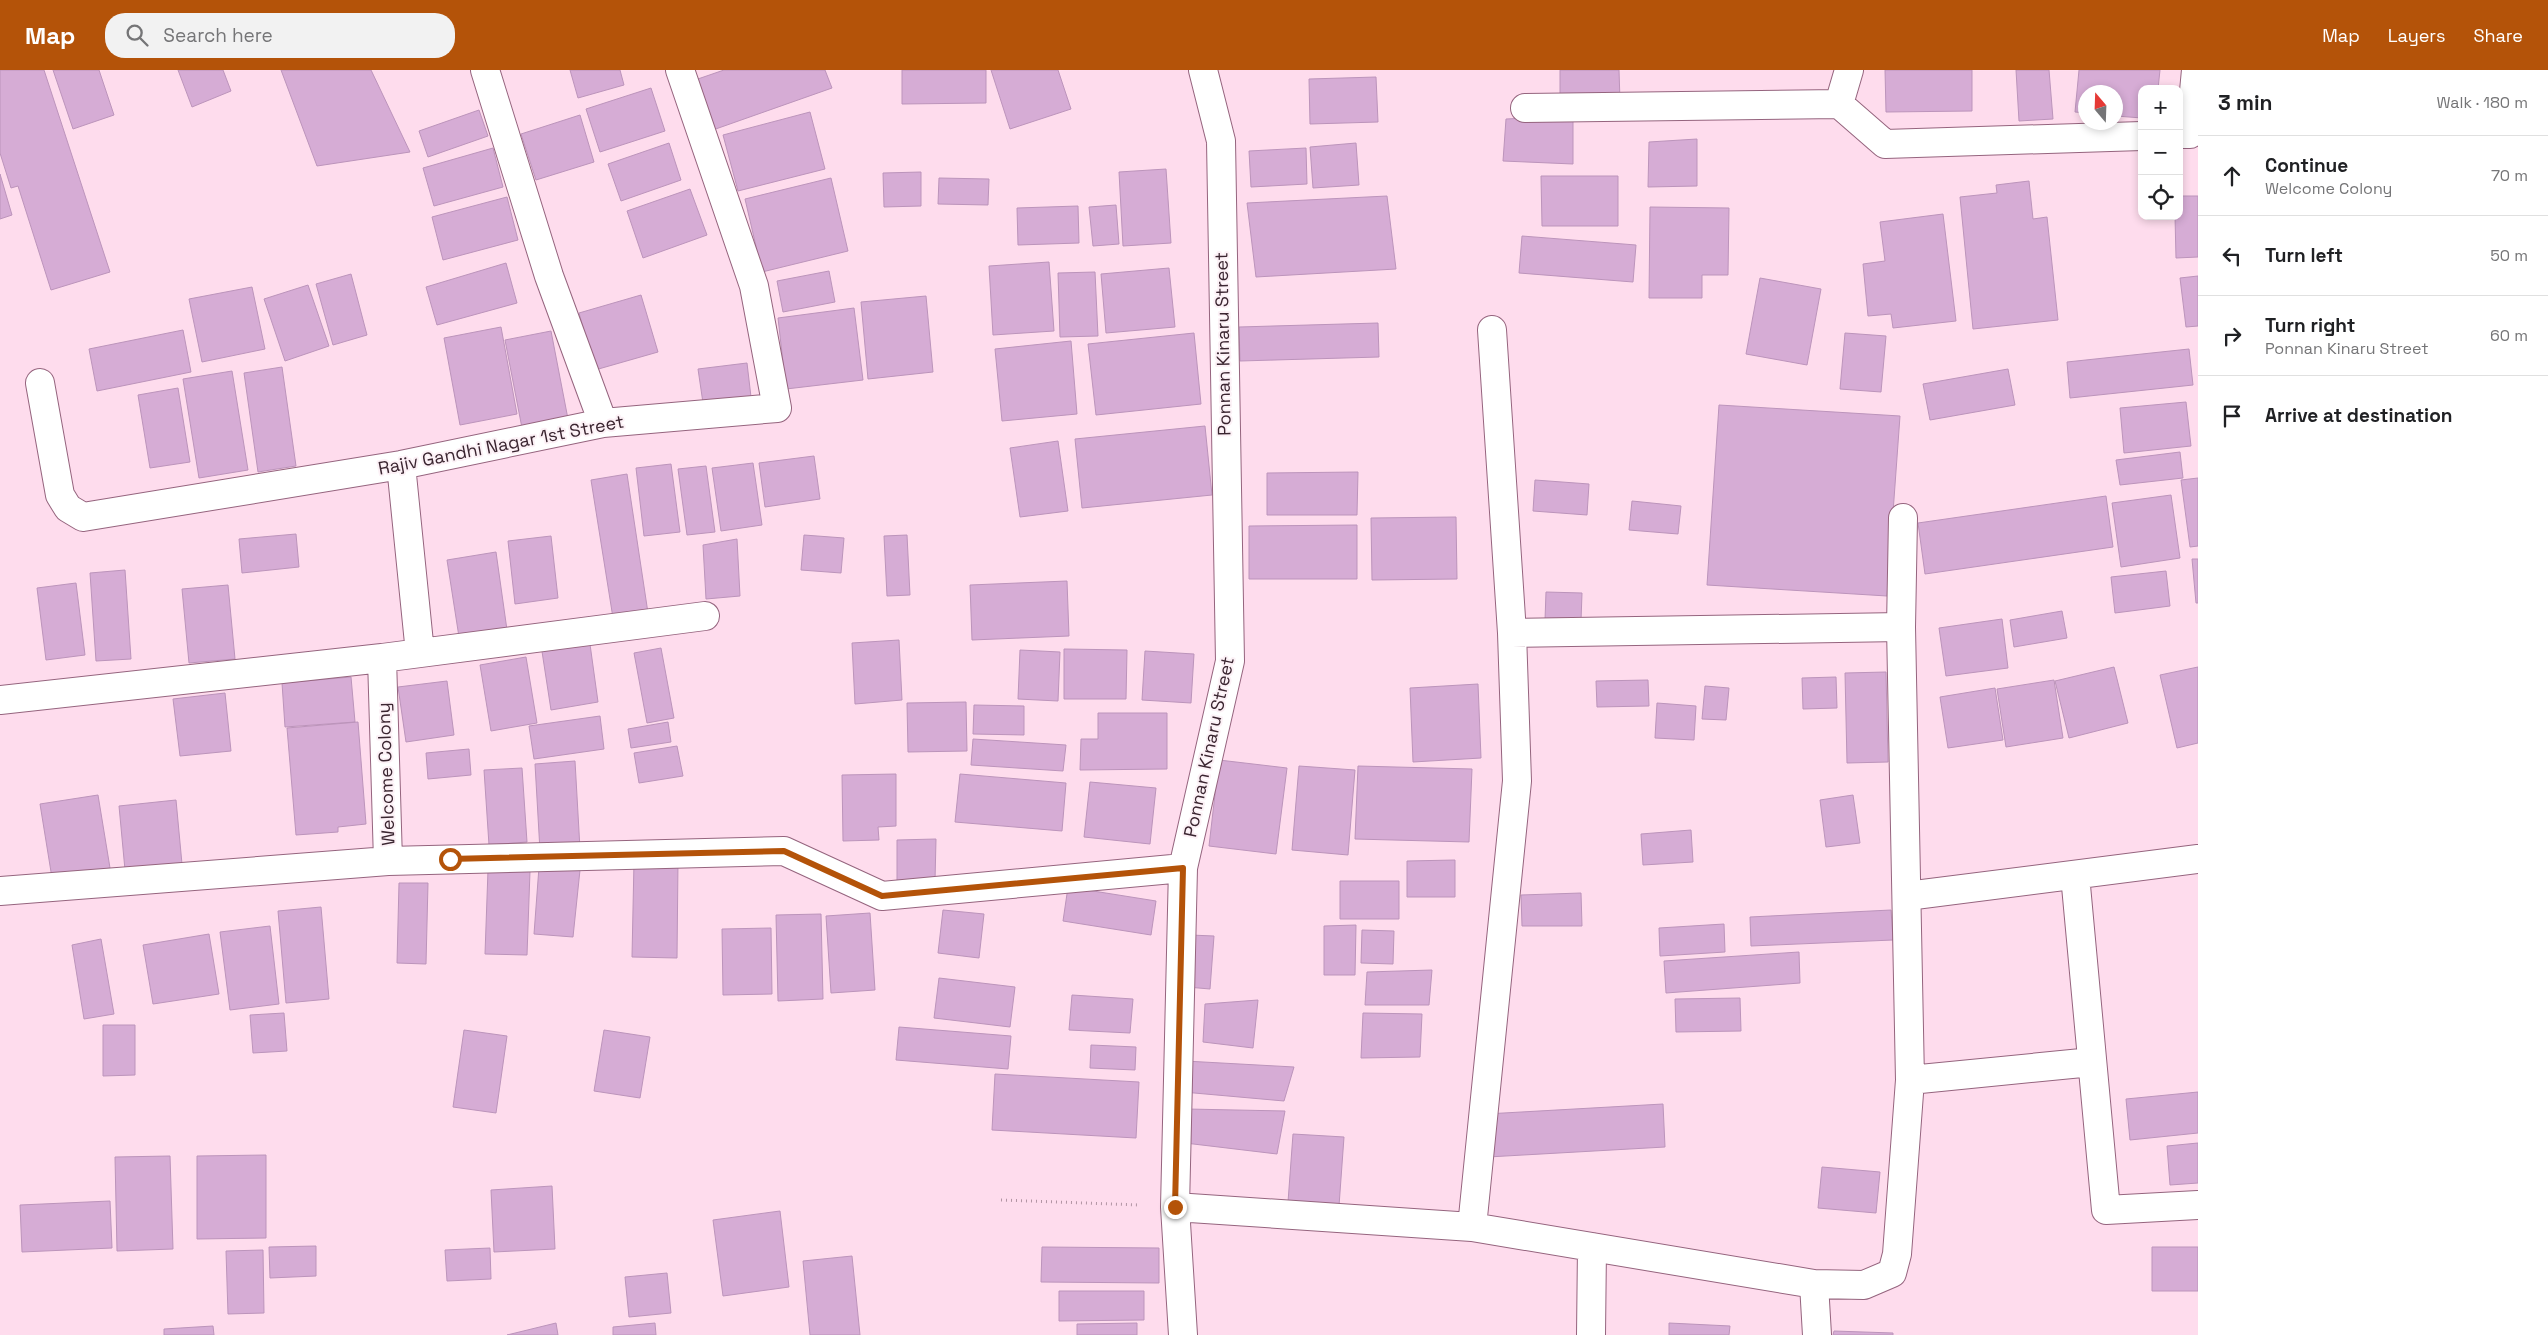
<!DOCTYPE html>
<meta charset="utf-8">
<style>
:root{--surface:#fff;--page:#f2f2f2;--text:#202124;--muted:#757577;--line:#e0e0e0;--accent:#b45309}
body{margin:0;font-family:"Space Grotesk",sans-serif;background:var(--page);color:var(--text)}
.controls{position:absolute;right:15px;top:15px;display:grid;overflow:hidden;border-radius:10px;box-shadow:0 2px 8px #0003}
.controls button{width:45px;height:45px;display:grid;place-items:center;padding:0;border:0;border-bottom:1px solid var(--line);background:var(--surface);color:var(--text);font:25px sans-serif}
.compass{position:absolute;left:2078px;top:15px;width:45px;height:45px;border-radius:50%;background:var(--surface);box-shadow:0 2px 8px #0003;rotate:341deg}
.stop{position:absolute;width:15px;height:15px;margin:-11px;border:4px solid #b45309;border-radius:50%;background:#fff}
.stop.end{background:#b45309;border-color:#fff;box-shadow:0 1px 5px #0008}
.list{margin:0;padding:0;list-style:none}
h2{display:flex;justify-content:space-between;align-items:center;height:65px;margin:0;padding:0 20px;font-size:21px}
h2 small{font-size:16px;font-weight:400;color:var(--muted)}
.list li{display:grid;grid-template-columns:32px 1fr auto;gap:15px;align-items:center;box-sizing:border-box;height:80px;padding:0 20px;border-top:1px solid var(--line)}
.list b{display:block;font-size:19px;white-space:nowrap}
.list p{margin:0;font-size:16px;white-space:nowrap;color:var(--muted)}
.list em{font-size:16px;font-style:normal;color:var(--muted)}
.icon{flex:none;width:28px;height:28px;fill:none;stroke:currentColor;stroke-width:2;stroke-linecap:round;stroke-linejoin:round}
.map{position:relative;flex:none;width:2198px;height:1265px;overflow:hidden}
header{display:flex;align-items:center;gap:30px;box-sizing:border-box;height:70px;padding:0 25px;background:var(--accent);color:#fff}
header strong{font-size:24px}
nav{display:flex;gap:28px;margin-inline-start:auto;font-size:18px}
.search{width:350px;height:45px;background:var(--page);display:flex;align-items:center;gap:12px;box-sizing:border-box;padding:0 18px;border-radius:20px;color:var(--muted);font-size:19px}
main{display:flex}
aside{flex:1;background:var(--surface)}
.map>svg:first-child{display:block}
.building{fill:#d6acd5;stroke:#bc94bb}
.lines{fill:none;stroke-linecap:round;stroke-linejoin:round}
.minor-casing{stroke:#95647e;stroke-width:30}
.path{stroke:#b194a3;stroke-width:3;stroke-dasharray:1 4;stroke-linecap:butt}
.minor{stroke:#fff;stroke-width:28}
.route{stroke:#b45309;stroke-width:6}
.labels{text-anchor:middle;stroke-width:4;stroke-linejoin:round;paint-order:stroke}
.street-label{font-size:18px;fill:#3a2530;stroke:#fcf1f6}
</style>
<header>
<strong>Map</strong>
<div class="search"><svg class="icon" aria-label="search" viewBox="0 0 24 24"><circle cx="10" cy="10" r="6"/><path d="M15 15l6 6"/></svg>Search here</div>
<nav><a>Map</a><a>Layers</a><a>Share</a></nav>
</header>
<main>
<div class="map">
<svg width="2198" height="1265" viewBox="0 0 2198 1265">
<rect width="100%" height="100%" fill="#fedced"/>
<path class="building" d="M0 0H44L110 202 51 220 18 116 11 118 0 83Z
M53 0H99L114 45 73 59Z
M178 0H223L231 21 192 37Z
M281 0H371L410 82 317 96Z
M570 0H620L624 15 578 28Z
M724 0H825L832 18 710 61 692 11Z
M902 0H986V33L902 34Z
M991 0H1058L1071 39 1010 59Z
M1560 0H1619L1620 31 1560 32Z
M1885 0H1972V41L1886 42Z
M2016 0H2049L2053 49 2019 51Z
M2079 0H2160L2158 19H2142V48L2116 46V22H2086V43L2075 42Z
M1376 7 1378 52 1310 54 1309 9Z
M651 18 665 61 600 82 586 39Z
M479 40 488 66 428 87 419 61Z
M810 42 825 99 738 121 723 65Z
M580 45 594 92 536 110 521 64Z
M1573 46V94L1503 91 1506 49Z
M1697 69V116L1648 117 1649 72Z
M669 73 681 110 621 131 608 94Z
M1356 73 1359 115 1313 118 1310 77Z
M493 78 503 117 434 136 423 98Z
M1306 78 1307 114 1251 117 1249 81Z
M1166 99 1171 173 1123 176 1119 102Z
M921 102V136L884 137 883 103Z
M0 104 12 145 0 149Z
M1541 106H1618V156H1542Z
M831 108 848 181 762 202 745 129Z
M939 108 989 109 988 135 938 134Z
M2029 111 2033 149 2047 147 2058 250 1973 259 1960 127 1997 123 1996 115Z
M690 119 707 165 643 188 627 141Z
M1387 126 1396 199 1256 207 1247 133Z
M2179 126H2198V187L2176 188 2175 146H2179Z
M507 127 518 170 443 190 432 147Z
M1116 135 1119 174 1093 176 1089 137Z
M1078 136 1079 173 1018 175 1017 138Z
M1650 137 1729 138 1728 205H1702V228H1649Z
M1943 144 1956 251 1893 258 1891 244 1868 246 1863 194 1885 191 1880 152Z
M1522 166 1636 175 1633 212 1519 203Z
M1049 192 1054 261 993 265 989 196Z
M506 193 517 233 437 255 426 217Z
M1169 198 1175 257 1106 263 1101 204Z
M829 201 835 232 783 242 777 211Z
M1095 202 1098 266 1060 267 1058 203Z
M351 204 367 265 333 275 316 214Z
M2198 206V256L2186 257 2180 208Z
M1760 208 1821 219 1807 295 1746 284Z
M308 215 329 276 285 291 264 229Z
M252 217 265 279 202 292 189 229Z
M641 225 658 282 595 300 579 243Z
M926 226 933 302 868 309 861 232Z
M854 238 863 310 786 319 778 248Z
M1378 253 1379 287 1240 291 1239 257Z
M501 257 517 344 460 355 444 268Z
M183 260 191 302 97 321 89 279Z
M551 261 568 349 522 358 505 270Z
M1194 263 1201 334 1096 345 1088 274Z
M1845 263 1886 266 1881 322 1840 319Z
M1071 271 1077 344 1002 351 995 279Z
M2189 279 2193 315 2070 328 2067 292Z
M747 293 751 327 703 333 698 299Z
M282 297 296 396 258 402 244 303Z
M2008 299 2015 335 1930 350 1923 314Z
M232 301 248 400 199 408 183 309Z
M178 318 190 392 150 398 138 325Z
M2186 332 2191 376 2124 383 2120 338Z
M1719 335 1900 346 1887 526 1707 515Z
M1205 356 1212 425 1082 438 1075 369Z
M1058 371 1068 441 1020 447 1010 378Z
M2180 382 2183 408 2120 415 2116 390Z
M814 386 820 429 765 437 759 393Z
M753 393 762 455 721 461 712 398Z
M671 394 680 462 644 466 636 398Z
M706 396 715 462 687 465 678 399Z
M1358 402 1357 445H1267V403Z
M627 404 648 543 613 548 591 410Z
M2198 408V476L2190 477 2181 410Z
M1535 410 1589 414 1587 445 1533 441Z
M2171 425 2180 488 2121 497 2112 433Z
M2106 426 2113 477 1925 504 1918 453Z
M1632 431 1681 436 1678 464 1629 460Z
M1456 447 1457 509 1372 510 1371 448Z
M1357 455V509H1249V456Z
M296 464 299 497 242 503 239 469Z
M804 465 844 468 841 503 801 500Z
M907 465 910 525 887 526 884 466Z
M551 466 558 528 515 534 508 471Z
M737 469 740 526 706 529 703 475Z
M496 482 507 560 459 567 447 490Z
M2192 489H2198V533H2196Z
M125 500 131 589 96 591 90 503Z
M2166 501 2170 536 2115 543 2111 507Z
M1067 511 1069 566 972 570 970 515Z
M76 513 85 585 46 590 37 518Z
M228 515 235 589 189 593 182 519Z
M1546 522 1582 523 1581 551 1545 550Z
M2062 541 2067 568 2014 577 2010 550Z
M2002 549 2008 598 1946 606 1939 558Z
M589 567 598 632 551 640 541 575Z
M899 570 902 630 855 634 852 573Z
M661 578 674 648 647 653 634 583Z
M1064 579 1127 580 1126 629H1064Z
M1020 580 1060 582 1058 631 1018 629Z
M1145 581 1194 584 1191 633 1142 630Z
M526 587 537 653 491 661 480 595Z
M2114 597 2128 653 2069 668 2055 611Z
M2198 597V673L2177 678 2160 605Z
M1886 602 1888 692 1847 693 1845 603Z
M351 607 355 652 285 657 282 613Z
M1836 607 1837 638 1803 639 1802 608Z
M1648 610 1649 636 1597 637 1596 611Z
M2054 610 2063 668 2006 677 1997 619Z
M447 611 454 665 406 672 398 617Z
M1478 614 1481 688 1413 692 1410 618Z
M1705 616 1729 618 1726 650 1702 649Z
M1995 618 2003 670 1948 678 1940 627Z
M225 623 231 681 180 686 173 629Z
M966 632 967 681 908 682 907 633Z
M1657 633 1696 636 1694 670 1655 668Z
M974 635 1024 636V665L973 664Z
M1098 643H1167V699L1080 700 1081 669H1098Z
M600 646 604 679 534 689 529 656Z
M358 652 366 754 338 757V762L296 765 287 658Z
M668 652 671 672 631 678 628 659Z
M973 669 1066 675 1063 701 971 695Z
M677 676 683 706 639 713 634 683Z
M469 679 471 705 428 709 426 683Z
M1219 690 1287 698 1276 784 1209 776Z
M575 691 580 779 540 781 535 694Z
M1299 696 1355 700 1348 785 1292 780Z
M1358 696 1472 699 1469 772 1355 769Z
M522 698 527 772 489 775 484 700Z
M896 704V756L878 757 879 770 843 771 842 705Z
M960 704 1066 713 1062 761 955 752Z
M1090 712 1156 718 1150 774 1084 767Z
M98 725 110 798 52 808 40 734Z
M1853 725 1860 773 1826 777 1820 730Z
M176 730 182 794 125 800 119 736Z
M1691 760 1693 792 1643 795 1641 764Z
M936 769 935 811H897V770Z
M1455 790V827H1407V791Z
M634 791H678L677 888 632 887Z
M539 797 580 800 573 867 534 864Z
M488 800 530 801 527 885 485 884Z
M1340 811H1399V849H1340Z
M399 813H428L426 894 397 893Z
M1068 817 1156 831 1151 865 1063 851Z
M1581 823 1582 856H1522L1521 825Z
M321 837 329 929 286 933 278 841Z
M943 840 984 844 979 888 938 883Z
M1891 840 1893 870 1751 876 1750 847Z
M870 843 875 920 831 923 826 846Z
M821 844 823 929 778 931 776 845Z
M1724 854 1725 882 1660 886 1659 858Z
M1356 855 1355 905H1324V856Z
M270 856 279 934 230 940 220 862Z
M771 858 772 924 723 925 722 859Z
M1362 860 1394 861 1393 894 1361 893Z
M209 864 219 924 153 934 143 875Z
M1190 865 1214 866 1210 919 1187 917Z
M101 869 114 944 84 949 72 875Z
M1799 882 1800 913 1666 923 1664 891Z
M1432 900 1429 935H1365L1367 902Z
M939 908 1015 917 1010 957 934 948Z
M1072 925 1133 929 1130 963 1069 960Z
M1740 928 1741 961 1676 962 1675 929Z
M1258 930 1253 978 1203 972 1205 934Z
M284 943 287 981 253 983 250 945Z
M1363 943 1422 944 1420 987 1361 988Z
M103 955H135V1005L103 1006Z
M899 957 1011 966 1008 999 896 990Z
M464 960 507 966 496 1043 453 1037Z
M604 960 650 967 640 1028 594 1021Z
M1091 975 1136 977 1135 1000 1090 998Z
M1185 991 1294 997 1284 1031 1183 1022Z
M995 1004 1139 1012 1136 1068 992 1060Z
M2198 1022V1063L2130 1070 2126 1029Z
M1663 1034 1665 1077 1488 1087 1486 1044Z
M1187 1039 1285 1041 1277 1084 1185 1073Z
M1293 1064 1344 1067 1339 1136 1288 1132Z
M2198 1073V1113L2170 1115 2167 1076Z
M266 1085V1168L197 1169V1086Z
M170 1086 173 1179 117 1181 115 1087Z
M1822 1097 1880 1102 1876 1143 1818 1138Z
M552 1116 555 1179 494 1182 491 1120Z
M110 1131 112 1178 22 1182 20 1135Z
M780 1141 789 1217 723 1226 713 1150Z
M316 1176V1206L270 1208 269 1177Z
M1042 1177 1159 1178V1213L1041 1212Z
M2152 1177H2198V1221H2152Z
M490 1178 491 1209 447 1211 445 1180Z
M263 1180 264 1243 228 1244 226 1181Z
M852 1186 860 1265H810L803 1191Z
M667 1203 671 1243 629 1247 625 1207Z
M1059 1221H1144V1250L1059 1251Z
M556 1253 558 1265H507Z
M655 1253 656 1265H613V1257Z
M1137 1253V1265H1077V1254Z
M1669 1253 1730 1256 1729 1265H1669Z
M213 1256 214 1265H164V1259Z
M1834 1261 1893 1263V1265H1833Z"/>
<g class="lines">
<defs>
<path id="minor" d="M485 0 549 206 603 353
M1839 34 1885 74 2142 66
M1525 38 1839 34 1849 0
M2179 64H2190L2196 0
M40 313 60 425 68 438 83 447 401 395 603 353 777 338 754 216 680 0
M401 395 420 583
M1512 563 1901 557
M382 588 705 546
M0 630 382 588 388 791 784 781 882 826 1183 798
M2075 805 2106 1140 2198 1135
M0 821 388 791
M1907 826 2198 789
M1910 1010 2092 992
M1175 1137 1472 1157 1814 1214 1864 1215 1892 1203 1897 1184 1910 1010 1901 557 1903 448
M1472 1157 1517 711 1512 563 1492 260
M1814 1214 1817 1265
M1183 1265 1175 1137 1183 798 1230 591 1221 71 1203 0
M1591 1265 1592 1177"/>
</defs>
<use href="#minor" class="minor-casing"/>
<path class="path" d="M1001 1130 1140 1135"/>
<use href="#minor" class="minor"/>
</g>
<g class="lines">
<path class="route" d="M450 789 784 781 882 826 1183 798 1175 1137"/>
</g>
<g class="labels">
<g class="street-label">
<text transform="translate(1223 274) rotate(-91)" y="6">Ponnan Kinaru Street</text>
<text transform="translate(501 375) rotate(-11)" y="6">Rajiv Gandhi Nagar 1st Street</text>
<text transform="translate(1209 677) rotate(-78)" y="6">Ponnan Kinaru Street</text>
<text transform="translate(386 704) rotate(-92)" y="6">Welcome Colony</text>
</g>
</g>
</svg>
<div class="controls">
<button>+</button>
<button>−</button>
<button><svg class="icon" aria-label="locate" viewBox="0 0 24 24"><circle cx="12" cy="12" r="6"/><path d="M12 2v4M12 18v4M2 12h4M18 12h4"/></svg></button>
</div>
<svg class="compass" viewBox="-18 -18 36 36"><path d="M0-13l5 13h-10z" fill="#e53935"/><path d="M0 13l5-13h-10z" fill="#757577"/></svg>
<div class="stop" style="left:450px;top:789px"></div>
<div class="stop end" style="left:1175px;top:1137px"></div>
</div>
<aside>
<h2>3 min<small>Walk · 180 m</small></h2>
<ul class="list">
<li><svg class="icon" aria-label="ahead" viewBox="0 0 24 24"><path d="M12 20V5M6 11l6-6 6 6"/></svg><div><b>Continue</b><p>Welcome Colony</p></div><em>70 m</em></li>
<li><svg class="icon" aria-label="left" viewBox="0 0 24 24"><path d="M17 20v-9H6M10 6l-5 5 5 5"/></svg><div><b>Turn left</b></div><em>50 m</em></li>
<li><svg class="icon" aria-label="right" viewBox="0 0 24 24"><path d="M7 20v-9h11M14 6l5 5-5 5"/></svg><div><b>Turn right</b><p>Ponnan Kinaru Street</p></div><em>60 m</em></li>
<li><svg class="icon" aria-label="arrive" viewBox="0 0 24 24"><path d="M6 21V4h12l-3 4 3 4H6"/></svg><div><b>Arrive at destination</b></div></li>
</ul>
</aside>
</main>
